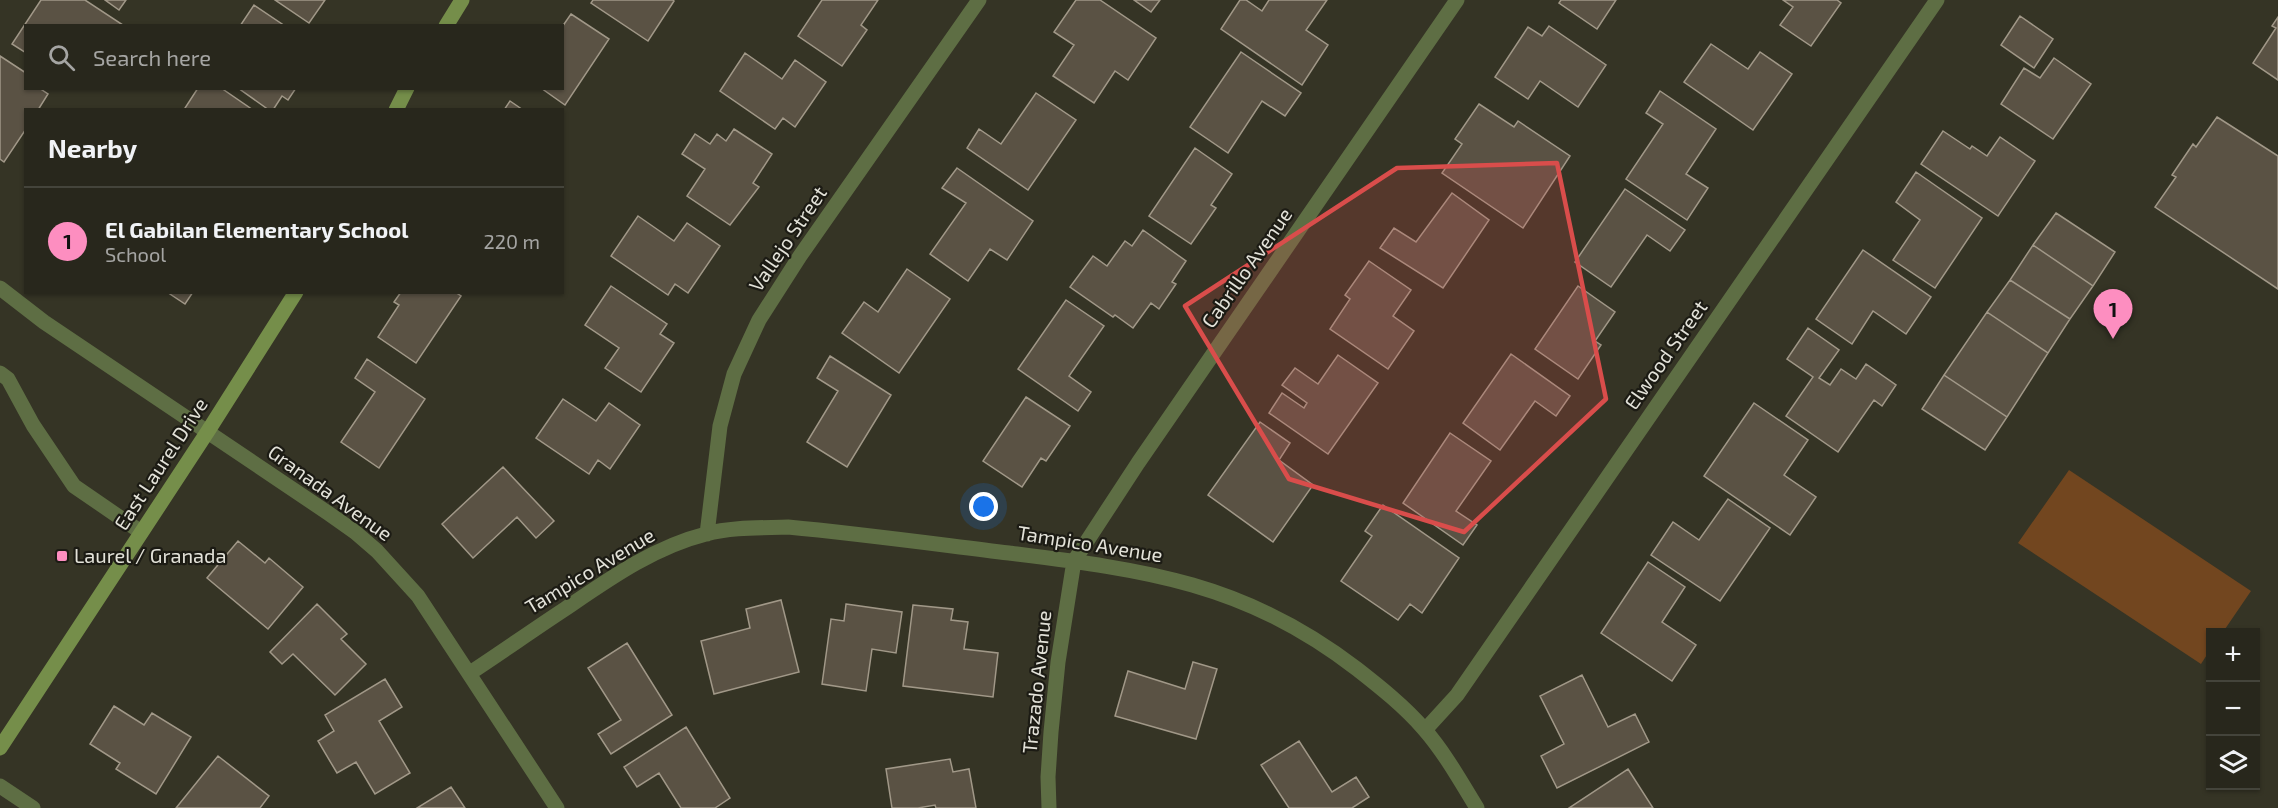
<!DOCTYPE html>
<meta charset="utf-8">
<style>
:root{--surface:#28271c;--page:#343329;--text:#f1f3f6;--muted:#a5a5a3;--line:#44443b;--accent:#fd8ec0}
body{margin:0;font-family:"Exo 2",sans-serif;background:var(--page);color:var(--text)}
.controls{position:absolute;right:18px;bottom:18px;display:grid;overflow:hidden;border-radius:0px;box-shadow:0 2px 4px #0004}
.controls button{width:54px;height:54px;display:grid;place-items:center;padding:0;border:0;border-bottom:2px solid var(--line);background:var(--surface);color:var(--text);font:30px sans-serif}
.you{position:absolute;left:984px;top:507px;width:21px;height:21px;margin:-15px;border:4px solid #fff;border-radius:50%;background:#1a73e8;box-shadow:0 0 0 9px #1a73e833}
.badge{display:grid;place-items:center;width:39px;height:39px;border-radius:50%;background:var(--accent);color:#111;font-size:20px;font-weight:700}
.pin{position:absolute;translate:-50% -50px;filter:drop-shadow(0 2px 3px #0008)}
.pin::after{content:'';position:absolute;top:32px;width:21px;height:18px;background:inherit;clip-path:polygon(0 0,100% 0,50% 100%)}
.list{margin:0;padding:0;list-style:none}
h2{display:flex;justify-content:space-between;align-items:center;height:78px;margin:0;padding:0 24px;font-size:26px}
h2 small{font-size:20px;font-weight:400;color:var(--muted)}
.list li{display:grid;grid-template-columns:39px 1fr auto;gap:18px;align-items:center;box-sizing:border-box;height:108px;padding:0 24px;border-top:2px solid var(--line)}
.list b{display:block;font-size:22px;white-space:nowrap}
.list p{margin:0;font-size:20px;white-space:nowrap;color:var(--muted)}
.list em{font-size:20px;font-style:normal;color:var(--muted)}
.icon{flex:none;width:33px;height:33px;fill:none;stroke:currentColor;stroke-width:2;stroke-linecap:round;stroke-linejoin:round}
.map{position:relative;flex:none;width:2278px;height:808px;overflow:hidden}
.search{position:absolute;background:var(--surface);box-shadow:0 2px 4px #0004;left:24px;top:24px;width:540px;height:66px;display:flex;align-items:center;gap:15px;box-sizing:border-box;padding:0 21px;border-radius:0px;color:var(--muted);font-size:22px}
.panel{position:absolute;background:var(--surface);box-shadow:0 2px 4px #0004;left:24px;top:108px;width:540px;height:186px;border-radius:0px}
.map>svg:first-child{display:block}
.green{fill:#72461f}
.building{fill:#5a5244;stroke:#a19888;stroke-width:1.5}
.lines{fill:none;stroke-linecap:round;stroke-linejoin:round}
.service{stroke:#5e6e44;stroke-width:15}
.minor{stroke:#5e6e44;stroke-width:15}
.secondary{stroke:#758e4a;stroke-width:15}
.marked{fill:#d94d4b;fill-opacity:0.2;stroke:#d94d4b;stroke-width:4.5;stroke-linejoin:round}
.poi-dot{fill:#fd8ec0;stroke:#1c1b14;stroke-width:2}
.labels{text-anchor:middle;stroke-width:4.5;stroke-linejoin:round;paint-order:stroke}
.street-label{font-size:20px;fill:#e3e2d9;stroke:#1c1b14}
.poi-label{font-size:20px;fill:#e3e2d9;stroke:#1c1b14;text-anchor:start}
</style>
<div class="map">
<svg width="2278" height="808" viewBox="0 0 2278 808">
<rect width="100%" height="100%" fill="#353425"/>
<path class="green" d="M2069 470 2251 591 2223 632H2210V650L2201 664 2018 543Z"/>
<path class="building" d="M41 0H85L123 25 26 26V53L12 44Z
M105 0H126L119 10Z
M275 0H325L309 23Z
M593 0H673L674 1 648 41 591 3Z
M822 0H878L861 25 867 30 842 66 798 36Z
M1076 0H1100L1156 38 1128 80 1115 71 1094 103 1053 76 1074 45 1054 32Z
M1134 0H1160L1151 12Z
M1240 0H1246L1262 11 1269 0H1327L1306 30 1328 45 1302 85 1221 29Z
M1561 0H1616L1597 29 1559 3Z
M1783 0H1837L1841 3 1811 46 1780 25 1793 7Z
M254 5 285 26H240Z
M571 14 609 39 565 105 541 88H562V27Z
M2020 16 2053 39 2034 68 2001 45Z
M2278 17V80L2253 63 2276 28 2272 26Z
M1549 26 1606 65 1578 107 1540 81 1528 99 1495 77 1528 27 1542 36Z
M1711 44 1748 69 1760 52 1792 74 1753 130 1684 82Z
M1241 52 1301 93 1285 116 1262 101 1228 153 1190 127Z
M745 53 782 79 795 60 826 82 795 127 783 118 775 129 720 91Z
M0 56 26 73V88H39L48 94 38 110H26V129L4 162 0 159Z
M2054 58 2091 84 2053 139 2001 104 2024 68 2040 78Z
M198 88H221L253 110H188L185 108Z
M238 88H296L288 100 282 96 273 110H269Z
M1660 91 1716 129 1686 174 1708 188 1687 220 1626 179 1663 124 1646 113Z
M1036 93 1076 120 1028 190 967 148 979 129 1001 144Z
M510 101 523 110H504Z
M1479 104 1514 127 1518 121 1570 156 1523 228 1442 173 1462 144 1455 139Z
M2217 117 2278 156V289L2155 207 2176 177 2172 175 2193 144 2196 147Z
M734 129 772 154 753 183 759 187 730 225 687 196 705 169 682 154 695 134 710 144 717 134 726 141Z
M1943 131 1970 149 1972 146 1987 156 2000 137 2035 161 1998 216 1921 164Z
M1195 148 1232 174 1211 205 1216 208 1191 244 1149 216Z
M957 168 1033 221 1007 260 990 249 968 281 930 254 966 203 942 188Z
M1916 172 1982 218 1935 288 1893 260 1920 220 1896 202Z
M1625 189 1685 230 1670 251 1647 235 1611 287 1575 262Z
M1452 193 1489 220 1443 288 1380 248 1394 228 1416 242Z
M2056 213 2115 252 2093 286 2033 245Z
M638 216 674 241 687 223 720 246 688 293 675 284 668 295 611 256Z
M1143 230 1186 261 1172 282 1176 284 1159 309 1151 303 1133 328 1115 315 1113 317 1070 287 1093 256 1107 266 1125 241 1132 246Z
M2033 245 2093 286 2070 319 2010 280Z
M1863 250 1931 297 1906 334 1873 311 1852 344 1816 319Z
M1369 261 1411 290 1393 316 1414 331 1388 369 1330 329 1350 299 1345 295Z
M907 269 950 299 899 373 842 333 864 302 878 312Z
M2010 280 2070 319 2048 353 1987 312Z
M611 286 667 324 660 334 674 343 641 392 605 368 619 348 585 325Z
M1578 286 1615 312 1595 341 1601 345 1578 379 1535 349Z
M167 292H193L185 304Z
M401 292H455L461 296 416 363 378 337 399 305 394 302Z
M1066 300 1104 326 1069 376 1091 392 1078 411 1018 369Z
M1987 312 2048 353 2007 417 1944 375Z
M1808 328 1839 350 1819 378 1830 385 1841 369 1856 379 1866 364 1896 385 1882 406 1874 400 1838 452 1786 416 1813 377 1787 359Z
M1511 354 1570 396 1556 416 1535 401 1500 450 1463 423Z
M1338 355 1378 383 1328 454 1269 413 1282 393 1304 408 1307 403 1282 385 1295 368 1318 384Z
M830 356 891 395 847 467 807 442 838 391 817 378Z
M367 359 425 399 379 468 341 442 375 392 355 378Z
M1944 375 2007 417 1985 450 1922 409Z
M1026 397 1070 426 1046 461 1041 458 1022 487 983 461Z
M563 399 596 421 609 403 640 425 610 469 598 460 589 474 536 438Z
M1754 403 1808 440 1784 475 1816 497 1790 535 1704 476Z
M1260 422 1290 443 1279 460 1313 485 1273 542 1208 495Z
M1450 433 1491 461 1456 511 1477 525 1463 545 1403 503Z
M503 467 554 521 536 538 517 517 473 558 442 524Z
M1728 499 1770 528 1720 601 1651 555 1673 522 1699 540Z
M1383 505 1459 558 1422 613 1410 604 1398 620 1341 581 1372 536 1365 531Z
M238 541 265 563 269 558 303 587 268 629 207 578Z
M1648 562 1685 587 1662 622 1696 645 1672 681 1601 633Z
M781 600 799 672 714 694 701 641 750 628 746 609Z
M317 604 347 634 341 639 366 664 335 695 293 654 282 664 270 652Z
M846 604 902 612 896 653 872 649 866 691 822 684 831 619 844 621Z
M913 605 953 609 951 620 968 622 964 649 998 653 993 697 903 686Z
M627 643 672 715 611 754 598 734 621 720 588 668Z
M1193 662 1217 669 1196 739 1115 716 1128 671 1185 689Z
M1582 675 1608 727 1635 714 1649 742 1557 788 1541 756 1564 744 1540 696Z
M385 679 402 707 379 721 410 773 375 794 356 762 337 773 318 741 334 731 325 715Z
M114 706 144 725 152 713 191 737 156 794 116 769 120 763 90 744Z
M686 727 730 798 715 808H681L659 773 637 787 624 767Z
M1299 741 1332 792 1356 777 1369 797 1352 808H1289L1261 765Z
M218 756 269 796 260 808H176Z
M950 759 953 772 969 769 976 808H936L935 805 918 808H892L886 769Z
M1628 769 1653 808H1569Z
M451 787 465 808H417Z"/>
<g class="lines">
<path class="service" d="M0 373 8 379 33 425 74 486 141 532"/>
<path class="minor" d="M0 288 44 322 328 513 355 532 377 551 418 596 557 808
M707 534 720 426 734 374 759 320 800 256 979 0
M470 673C502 652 533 630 565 609 609 579 654 547 706 534 732 527 761 528 788 527 862 534 935 544 1009 553 1145 570 1244 582 1357 669 1380 687 1404 706 1424 729 1445 753 1461 782 1477 808
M1425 730 1457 695 1937 0
M0 786 33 808
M1049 808 1048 777 1051 732 1058 662 1074 561 1138 463 1457 0"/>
<path class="secondary" d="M446 26 462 0
M396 110 407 88
M0 748 208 431 296 292"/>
</g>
<path class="marked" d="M1557 163 1606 399 1464 532 1289 479 1185 306 1397 168Z"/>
<rect class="poi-dot" x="56" y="550" width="12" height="12" rx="3"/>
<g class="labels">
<g class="street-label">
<text transform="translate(788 239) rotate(-56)" y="7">Vallejo Street</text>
<text transform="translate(1247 268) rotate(-55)" y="7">Cabrillo Avenue</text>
<text transform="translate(1666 355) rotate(-55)" y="7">Elwood Street</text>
<text transform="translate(161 464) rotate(-57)" y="7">East Laurel Drive</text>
<text transform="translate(330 493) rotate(36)" y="7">Granada Avenue</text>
<text transform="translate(1090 544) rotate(9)" y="7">Tampico Avenue</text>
<text transform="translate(590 571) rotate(-31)" y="7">Tampico Avenue</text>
<text transform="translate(1037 682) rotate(-84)" y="7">Trazado Avenue</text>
</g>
<g class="poi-label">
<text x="74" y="563">Laurel / Granada</text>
</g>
</g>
</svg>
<div class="controls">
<button>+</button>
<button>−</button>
<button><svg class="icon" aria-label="layers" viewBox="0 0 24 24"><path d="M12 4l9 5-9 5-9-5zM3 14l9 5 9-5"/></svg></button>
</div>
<div class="you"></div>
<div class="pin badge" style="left:2113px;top:339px">1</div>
<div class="search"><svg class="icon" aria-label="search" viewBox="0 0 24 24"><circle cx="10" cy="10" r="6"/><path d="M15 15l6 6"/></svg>Search here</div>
<section class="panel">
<h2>Nearby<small></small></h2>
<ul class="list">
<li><span class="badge">1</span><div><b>El Gabilan Elementary School</b><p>School</p></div><em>220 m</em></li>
</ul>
</section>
</div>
